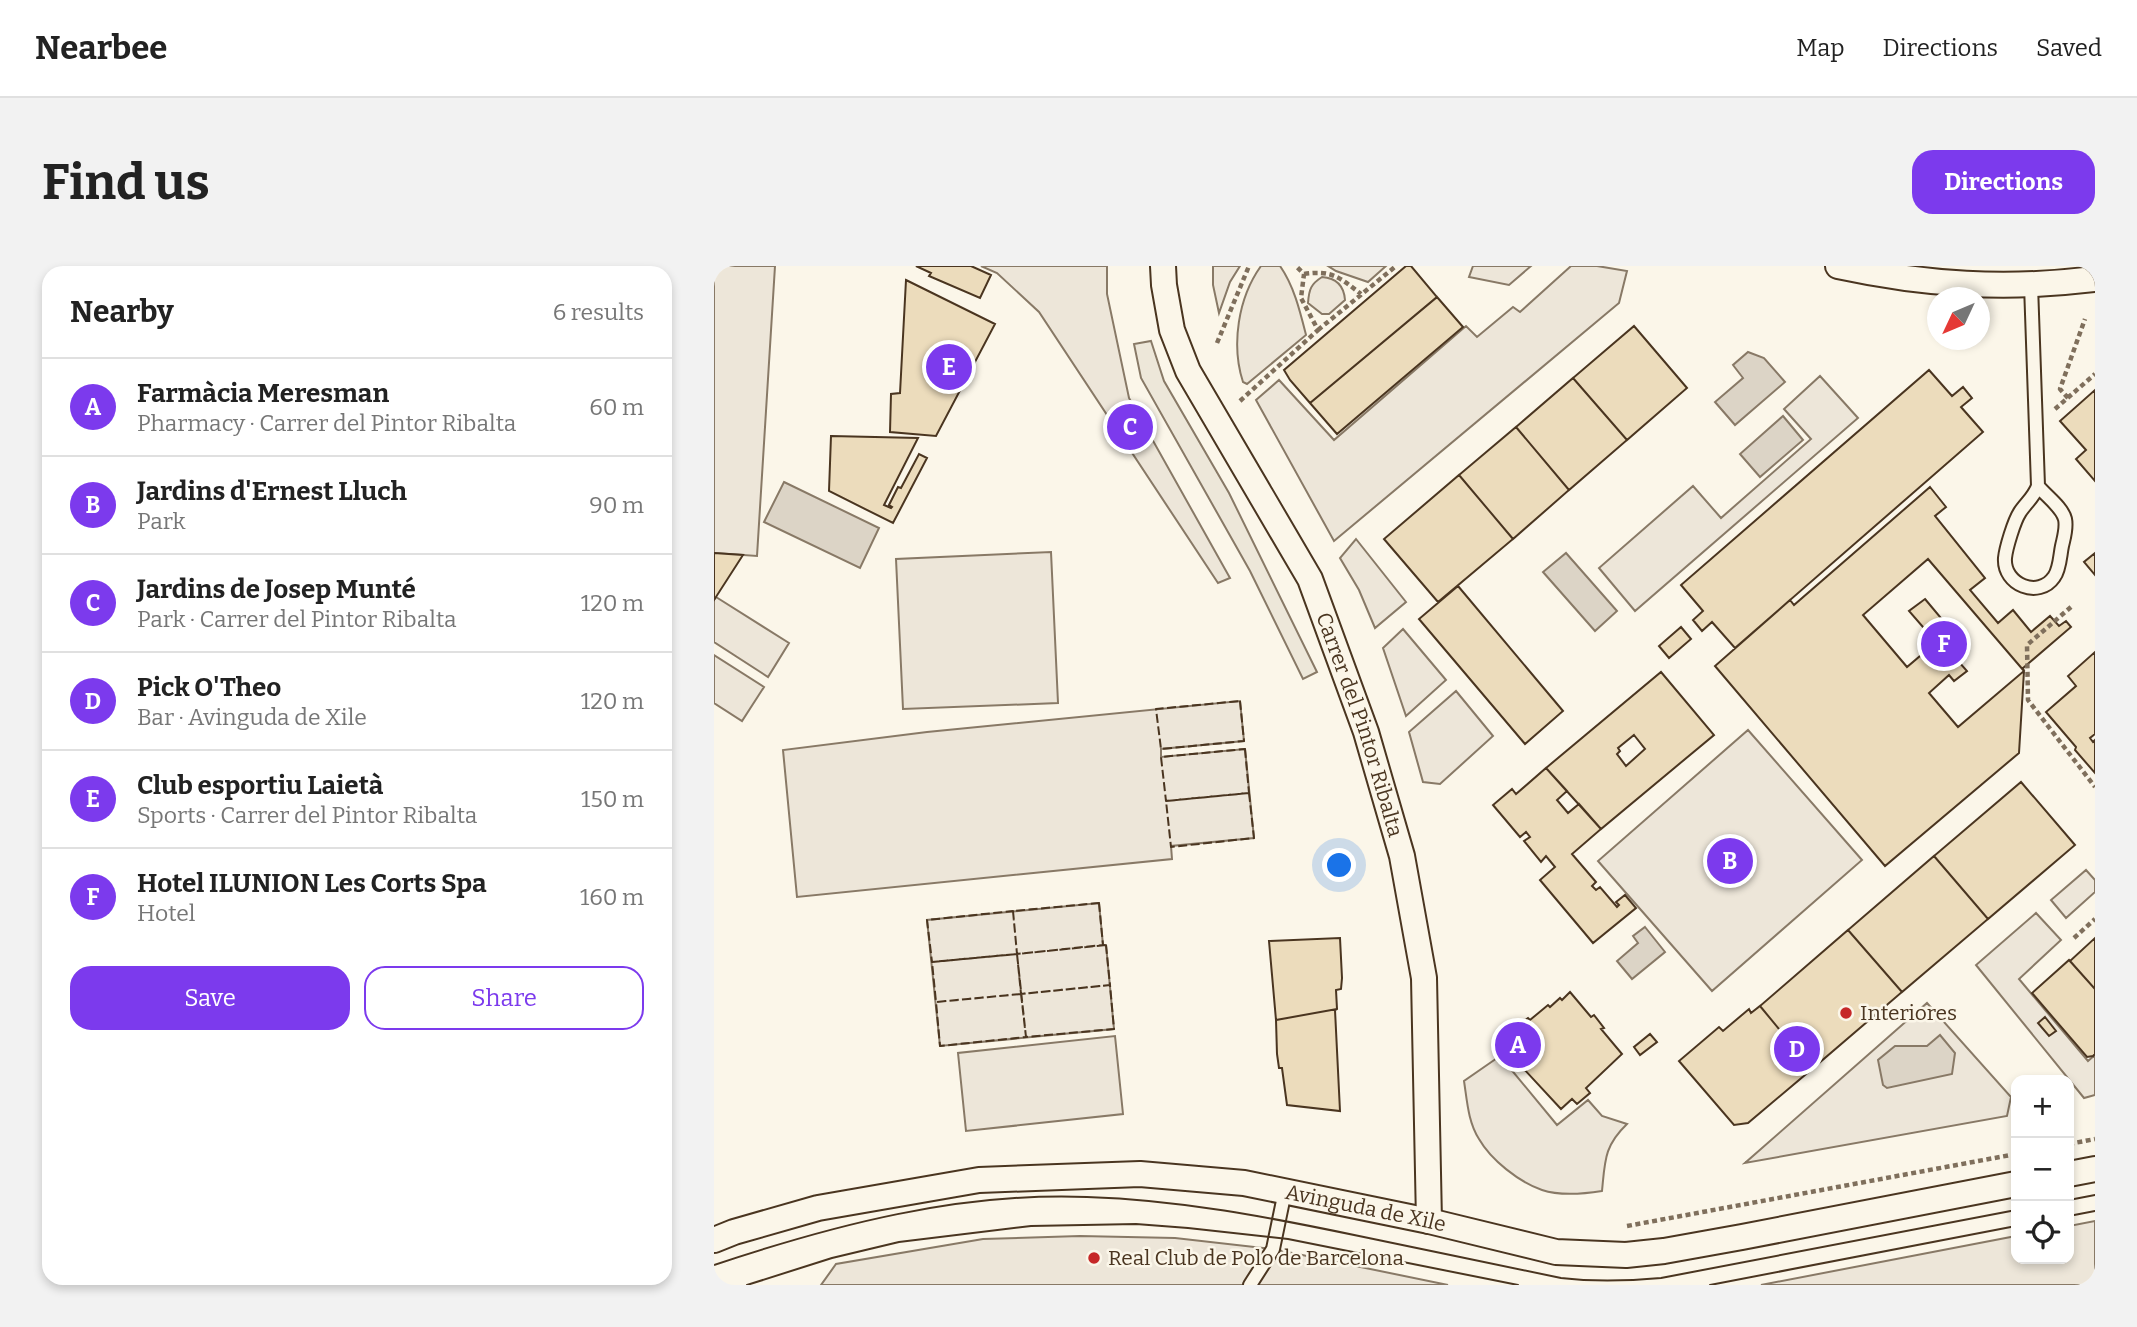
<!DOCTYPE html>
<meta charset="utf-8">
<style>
:root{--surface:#fff;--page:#f2f2f2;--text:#222;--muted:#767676;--line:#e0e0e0;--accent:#7c3aed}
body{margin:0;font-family:Bitter,serif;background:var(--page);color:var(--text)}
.controls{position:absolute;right:21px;bottom:21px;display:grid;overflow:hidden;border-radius:14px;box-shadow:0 4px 10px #0003}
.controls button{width:63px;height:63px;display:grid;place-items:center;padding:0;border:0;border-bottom:2px solid var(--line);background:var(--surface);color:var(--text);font:35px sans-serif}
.compass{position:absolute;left:1213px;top:21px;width:63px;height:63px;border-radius:50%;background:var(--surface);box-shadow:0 4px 10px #0003;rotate:226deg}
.you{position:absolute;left:626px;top:600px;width:24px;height:24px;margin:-18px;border:5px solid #fff;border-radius:50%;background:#1a73e8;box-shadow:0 0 0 10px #1a73e833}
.badge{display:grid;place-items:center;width:46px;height:46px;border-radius:50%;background:var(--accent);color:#fff;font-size:23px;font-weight:700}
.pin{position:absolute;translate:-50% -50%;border:4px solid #fff;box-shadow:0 2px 7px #0006}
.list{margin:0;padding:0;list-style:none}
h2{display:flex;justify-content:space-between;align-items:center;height:91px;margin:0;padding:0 28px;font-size:30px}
h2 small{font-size:23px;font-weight:400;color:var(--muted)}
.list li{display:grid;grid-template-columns:46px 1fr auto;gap:21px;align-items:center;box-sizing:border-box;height:98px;padding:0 28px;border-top:2px solid var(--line)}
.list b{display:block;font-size:26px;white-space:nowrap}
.list p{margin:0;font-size:23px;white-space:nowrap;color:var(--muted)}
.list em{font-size:23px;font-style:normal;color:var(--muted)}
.actions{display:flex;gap:14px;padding:21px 28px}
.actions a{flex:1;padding:16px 0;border:2px solid var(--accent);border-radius:21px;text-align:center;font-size:24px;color:var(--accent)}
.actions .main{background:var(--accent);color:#fff}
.icon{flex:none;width:38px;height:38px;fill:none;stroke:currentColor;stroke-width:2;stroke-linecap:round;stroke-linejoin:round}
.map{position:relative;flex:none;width:1381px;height:1019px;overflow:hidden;border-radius:21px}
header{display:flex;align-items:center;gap:42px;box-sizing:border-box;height:98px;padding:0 35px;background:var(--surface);border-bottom:2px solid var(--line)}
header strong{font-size:33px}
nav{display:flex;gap:38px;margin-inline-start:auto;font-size:24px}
.intro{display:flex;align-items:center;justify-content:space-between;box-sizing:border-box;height:168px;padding:0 42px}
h1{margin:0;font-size:49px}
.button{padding:18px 32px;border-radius:21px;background:var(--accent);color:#fff;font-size:24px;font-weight:700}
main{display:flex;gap:42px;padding:0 42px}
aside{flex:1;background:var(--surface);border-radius:21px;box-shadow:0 4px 10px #0003}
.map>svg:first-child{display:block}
.green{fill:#ede6d9;stroke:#887966;stroke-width:2}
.parking{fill:#ede7d9;stroke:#887966;stroke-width:2}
.water{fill:#dcd4c6;stroke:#887966;stroke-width:2}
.building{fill:#ecdcbc;stroke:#4a3520;stroke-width:2;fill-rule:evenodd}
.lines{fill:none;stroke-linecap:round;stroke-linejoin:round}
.service-casing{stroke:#4a3520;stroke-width:16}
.minor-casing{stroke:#4a3520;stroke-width:28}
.path{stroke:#7f6f5c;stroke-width:4.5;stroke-dasharray:5 3.5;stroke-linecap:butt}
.service{stroke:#fbf6e9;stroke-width:12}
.minor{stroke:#fbf6e9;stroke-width:24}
.tram{stroke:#4a3520;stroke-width:2}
.fence{stroke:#4a3520;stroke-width:2;stroke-dasharray:9 3.5;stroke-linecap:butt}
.poi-dot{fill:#c62828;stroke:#fbf6e9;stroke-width:2.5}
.labels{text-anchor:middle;stroke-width:5;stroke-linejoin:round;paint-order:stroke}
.street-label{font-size:21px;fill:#4a3520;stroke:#fbf6e9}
.poi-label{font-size:21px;fill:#4a3520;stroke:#fbf6e9;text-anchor:start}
</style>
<header>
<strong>Nearbee</strong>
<nav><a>Map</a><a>Directions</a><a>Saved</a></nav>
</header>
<div class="intro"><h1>Find us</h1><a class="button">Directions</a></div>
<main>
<aside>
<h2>Nearby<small>6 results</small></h2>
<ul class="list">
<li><span class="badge">A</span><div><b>Farmàcia Meresman</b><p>Pharmacy · Carrer del Pintor Ribalta</p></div><em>60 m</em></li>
<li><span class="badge">B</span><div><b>Jardins d'Ernest Lluch</b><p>Park</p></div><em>90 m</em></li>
<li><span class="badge">C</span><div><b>Jardins de Josep Munté</b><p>Park · Carrer del Pintor Ribalta</p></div><em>120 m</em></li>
<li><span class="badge">D</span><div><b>Pick O'Theo</b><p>Bar · Avinguda de Xile</p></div><em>120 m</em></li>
<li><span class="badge">E</span><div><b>Club esportiu Laietà</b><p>Sports · Carrer del Pintor Ribalta</p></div><em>150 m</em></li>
<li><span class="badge">F</span><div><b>Hotel ILUNION Les Corts Spa</b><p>Hotel</p></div><em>160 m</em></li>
</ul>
<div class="actions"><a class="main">Save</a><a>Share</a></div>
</aside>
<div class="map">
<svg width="1381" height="1019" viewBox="0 0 1381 1019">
<rect width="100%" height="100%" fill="#fbf6e9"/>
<path class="green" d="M0 0H61L43 290 0 287Z
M267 0H393V28L415 132 516 312 504 317 325 46 283 7Z
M499 0H526L516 16 505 47 499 19Z
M547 0H566C580 20 586 45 592 69L533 118 529 116C517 79 524 32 547 0Z
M614 0H672L654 16 622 5Z
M759 0H817L795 19 755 11Z
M857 0H883L913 5 905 37 620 275 542 134 565 114 620 174 752 60 763 71 799 41 806 46Z
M608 11C622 12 630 20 631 34L615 48H608L594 37C595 23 597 18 608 11Z
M1106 110 1144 152 921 345 885 302 979 220 1007 252 1097 173 1070 143Z
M642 273 692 336 661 362 645 324 626 292Z
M337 286 344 437 189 443 182 293Z
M2 331 75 377 54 411 0 376V334Z
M689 363 732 414 692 450 669 382Z
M0 389 50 421 28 455 0 437Z
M742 425 779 470 726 518 709 516 695 466Z
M526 435 530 475 447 483V491L531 483 540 572 457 580 458 593 83 631 69 484 213 466Z
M1034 464 1148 594 998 725 884 595Z
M1372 604 1381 614V626L1352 652 1337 634Z
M385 637 389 679H392L400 763 226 780 213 654Z
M1322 647 1347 674 1305 713 1374 795 1381 789V829L1370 832 1262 699Z
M1213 737 1297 831 1293 850 1031 897Z
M401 770 409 848 252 865 244 787Z
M786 790 843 859 874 834 888 850 913 858C890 880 891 895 888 925 869 928 846 930 828 924 805 916 777 894 765 873 754 856 753 834 750 815Z
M1381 955V1019H1047L1302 970V993H1355V960Z
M366 970 461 972 559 983 734 1019H107L122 998 269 973Z"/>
<path class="parking" d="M437 75 450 115 515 227 603 406 589 413 536 305 427 112 420 78Z"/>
<path class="water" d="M1034 86 1050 92 1071 116 1021 159 1001 136 1029 112 1019 99Z
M1069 150 1089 174 1046 211 1026 188Z
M70 216 165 262 146 302 50 256Z
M852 287 903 345 881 365 829 306Z
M931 661 951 686 918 713 903 695 924 677 919 670Z
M1226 769 1241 787 1238 808 1173 822 1169 819 1164 794 1181 780H1213Z"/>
<path class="building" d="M202 0H257L277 9 266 32 215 10 217 7Z
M692 0H697L723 31 596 137 576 114 570 104Z
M192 14 281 58 222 170 176 166 177 128 186 127Z
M723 31 749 61 623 168 596 137Z
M920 60 973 122 913 174 859 112Z
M1215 104 1238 130 1249 121 1258 132 1247 141 1269 166 1021 382 998 356 988 365 979 354 989 345 967 319Z
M859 112 913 174 855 224 802 161Z
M1381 124V215L1362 193 1372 184 1346 155Z
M802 161 855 224 799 273 745 209Z
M117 170 204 172 170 239 177 242 178 241 175 239 184 221 187 222 205 188 213 192 179 257 115 225Z
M745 209 799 273 724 336 670 273Z
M1216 221 1232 241 1221 250 1271 312 1256 324 1284 357 1299 344 1317 366 1336 350 1345 360 1352 355 1357 361 1309 402 1310 405 1305 487 1171 600 1001 400 1076 334 1080 339Z
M0 287 29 289 0 334Z
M1381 287V309L1370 296Z
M1214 293 1310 405 1244 461 1215 427 1235 409 1240 415 1253 405 1237 387 1230 393 1219 379 1193 401 1149 349ZM1211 333 1237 364 1222 376 1195 345Z
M744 320 849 445 811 478 705 353Z
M967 361 977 373 955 392 945 380Z
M1381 386V468L1376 472 1379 476 1381 474V507L1361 484 1362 481 1332 446 1362 420 1354 410Z
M947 406 1000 469 887 563 832 502ZM920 469 931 483 912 500 903 488 906 485 904 482Z
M832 502 853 525 843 534 854 547 865 538 887 563 858 588 882 616 878 620 882 624 886 621 903 641 905 639 902 636 911 629 922 642 879 677 826 614 841 601 832 590 827 596 810 575 816 571 812 566 806 571 779 539 798 523 802 528Z
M1307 516 1361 579 1274 653 1220 590Z
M1220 590 1274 653 1188 726 1134 664Z
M1134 664 1188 726 1098 803 1046 740Z
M626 672 628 712 627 723 622 724 623 743 562 754 555 675Z
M1381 672V723L1356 695Z
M1355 694 1381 723V788L1379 790 1373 791 1318 727Z
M856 726 877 751 880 749 890 762 887 763 908 788 872 822 876 827 863 838 858 833 847 843 808 801 810 800 794 781 793 776 805 768 800 763 814 752 816 754 834 739 836 741 846 732 848 734Z
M1046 740 1098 803 1034 857 1020 859 965 795 1005 761 1009 765 1035 743 1037 747Z
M623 743 621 744 626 845 573 839 568 802H565L563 788 562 754Z
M1331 751 1342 765 1335 770 1324 757Z
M936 768 943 776 926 789 920 781Z"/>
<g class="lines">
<defs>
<path id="service" d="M1317 19 1324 220C1320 231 1312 237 1306 246 1300 255 1292 282 1291 292 1289 319 1325 333 1340 311 1346 303 1346 289 1348 280 1350 271 1353 262 1351 253 1348 241 1332 230 1324 220
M536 1019 559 983 571 925"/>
<g id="minor">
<path id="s1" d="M449 0 450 19 458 64 474 105 596 313 652 466 688 590 710 712 715 955"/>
<path d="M1124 0C1212 19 1292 24 1381 13"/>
<path d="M1355 908 1381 903"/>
<path id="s2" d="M0 974 20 966 104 942 265 914 426 908 530 917 715 955 842 986 912 989 950 985 1028 971 1302 918"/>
</g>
</defs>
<use href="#service" class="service-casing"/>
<use href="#minor" class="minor-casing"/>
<path class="path" d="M590 8C618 4 625 11 647 28
M604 64 682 0
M503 77 535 0
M1354 132 1346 123 1371 53
M526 135 604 64 587 32 590 8 582 0
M1341 143 1381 108
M1357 341 1313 379 1314 434 1381 521
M1360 672 1381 653
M1355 878 1381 873
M913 960 1302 888"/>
<use href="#service" class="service"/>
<use href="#minor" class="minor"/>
<path class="tram" d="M1355 934 1381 929
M1355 950 1381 945
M0 999C120 959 245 926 373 931 467 934 554 951 645 970 712 984 780 998 847 1012 881 1016 913 1015 947 1012L1302 944
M33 1019 118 992 185 976 317 960 422 958 474 962 574 973 804 1019
M996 1019 1302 960"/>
<path class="fence" d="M526 435 530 475 447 483 442 443Z
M531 483 535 527 452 535 447 491Z
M535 527 540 572 457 581 452 535Z
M385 637 389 679 303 688 299 645Z
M299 645 303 688 218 696 213 654Z
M392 679 396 719 307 728 303 688Z
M307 728 222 736 218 696 303 688 312 771 400 763 396 719 307 728
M307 728 312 771 226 780 222 736Z"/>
</g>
<g class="poi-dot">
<circle cx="1132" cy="747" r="7"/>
<circle cx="380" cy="992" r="7"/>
</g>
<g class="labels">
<g class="street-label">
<text dy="7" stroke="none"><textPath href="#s1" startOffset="504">Carrer del Pintor Ribalta</textPath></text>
<text dy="7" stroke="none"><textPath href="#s2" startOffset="662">Avinguda de Xile</textPath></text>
</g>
<g class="poi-label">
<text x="1146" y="754">Interiores</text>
<text x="394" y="999">Real Club de Polo de Barcelona</text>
</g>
</g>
</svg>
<div class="controls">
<button>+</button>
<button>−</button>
<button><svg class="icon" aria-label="locate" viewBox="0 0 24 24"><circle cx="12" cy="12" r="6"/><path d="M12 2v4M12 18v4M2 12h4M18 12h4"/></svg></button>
</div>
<svg class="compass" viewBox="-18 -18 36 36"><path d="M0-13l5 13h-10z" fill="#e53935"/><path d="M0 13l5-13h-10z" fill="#767676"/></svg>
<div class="you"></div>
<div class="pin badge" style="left:804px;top:779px">A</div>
<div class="pin badge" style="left:1016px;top:595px">B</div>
<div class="pin badge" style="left:416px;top:161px">C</div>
<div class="pin badge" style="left:1083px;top:783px">D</div>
<div class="pin badge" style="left:235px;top:101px">E</div>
<div class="pin badge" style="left:1230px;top:378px">F</div>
</div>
</main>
